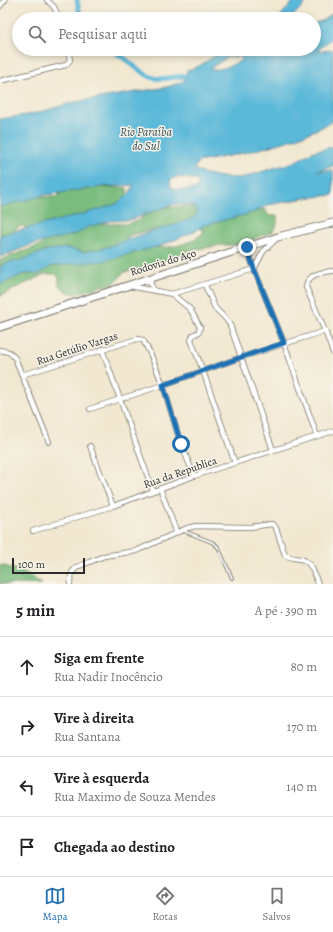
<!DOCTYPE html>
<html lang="pt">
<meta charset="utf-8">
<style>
:root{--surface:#fff;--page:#f6f6f6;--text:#202124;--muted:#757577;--line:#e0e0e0;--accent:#1f6fb2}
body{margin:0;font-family:Alegreya,serif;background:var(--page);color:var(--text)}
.scale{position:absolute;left:12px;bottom:10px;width:73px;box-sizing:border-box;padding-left:4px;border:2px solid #2b2b2b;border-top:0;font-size:11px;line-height:14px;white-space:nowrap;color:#2b2b2b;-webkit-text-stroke:3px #f7f3e8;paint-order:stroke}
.stop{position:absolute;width:12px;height:12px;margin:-9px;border:3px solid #1f6fb2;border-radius:50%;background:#fff}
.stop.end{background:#1f6fb2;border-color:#fff;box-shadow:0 1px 4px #0008}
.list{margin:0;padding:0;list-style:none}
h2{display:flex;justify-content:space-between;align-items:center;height:52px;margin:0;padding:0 16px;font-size:17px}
h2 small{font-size:13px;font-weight:400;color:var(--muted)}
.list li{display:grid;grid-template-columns:26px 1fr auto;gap:12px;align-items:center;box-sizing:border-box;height:60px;padding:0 16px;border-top:1px solid var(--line)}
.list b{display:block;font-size:15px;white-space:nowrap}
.list p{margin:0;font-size:13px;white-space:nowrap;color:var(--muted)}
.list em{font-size:13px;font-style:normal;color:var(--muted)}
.icon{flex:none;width:22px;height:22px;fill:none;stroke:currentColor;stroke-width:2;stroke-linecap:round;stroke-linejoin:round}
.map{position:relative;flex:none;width:333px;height:584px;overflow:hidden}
.search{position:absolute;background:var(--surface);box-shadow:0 2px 6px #0003;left:12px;right:12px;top:12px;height:44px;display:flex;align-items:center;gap:10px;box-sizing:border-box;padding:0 14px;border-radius:22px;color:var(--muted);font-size:15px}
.sheet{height:292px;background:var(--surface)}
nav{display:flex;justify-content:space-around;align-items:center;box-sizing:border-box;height:56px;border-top:1px solid var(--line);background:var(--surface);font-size:11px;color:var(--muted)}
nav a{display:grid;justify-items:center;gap:2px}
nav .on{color:var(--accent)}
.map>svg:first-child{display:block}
.forest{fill:#79bc7e;stroke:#527454}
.water{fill:#5ab8d9;stroke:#427282;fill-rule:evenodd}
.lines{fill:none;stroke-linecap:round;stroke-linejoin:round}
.canal{stroke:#5ab8d9;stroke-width:5}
.service-casing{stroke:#716d65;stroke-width:4}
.minor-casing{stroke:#716d65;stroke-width:6}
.trunk-casing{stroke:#716d65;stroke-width:9}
.service{stroke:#fff;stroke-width:2}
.minor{stroke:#fff;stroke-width:4.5}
.trunk{stroke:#fff;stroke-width:7}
.route{stroke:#1f6fb2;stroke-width:5}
.labels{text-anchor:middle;stroke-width:3;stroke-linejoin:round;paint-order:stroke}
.street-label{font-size:11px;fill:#2b2b2b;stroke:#f7f3e8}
.water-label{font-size:12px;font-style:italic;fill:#39555f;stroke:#f7f3e8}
</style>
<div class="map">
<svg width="333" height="584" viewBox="0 0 333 584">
<rect width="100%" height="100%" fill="#f7f3e8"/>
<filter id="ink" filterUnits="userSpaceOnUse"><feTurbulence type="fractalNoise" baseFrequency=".025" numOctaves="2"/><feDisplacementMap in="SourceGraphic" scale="8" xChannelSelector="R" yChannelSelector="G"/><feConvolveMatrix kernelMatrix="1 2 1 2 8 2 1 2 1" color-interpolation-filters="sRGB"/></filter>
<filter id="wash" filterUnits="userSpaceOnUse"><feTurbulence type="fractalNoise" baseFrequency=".012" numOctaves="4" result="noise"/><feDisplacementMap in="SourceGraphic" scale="16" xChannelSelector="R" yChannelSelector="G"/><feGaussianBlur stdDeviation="0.9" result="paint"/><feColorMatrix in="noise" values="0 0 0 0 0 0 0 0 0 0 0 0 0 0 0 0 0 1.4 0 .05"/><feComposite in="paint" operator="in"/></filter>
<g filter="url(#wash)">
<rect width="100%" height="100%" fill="#f2e8d1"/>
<path class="forest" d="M90 187 127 188V195L108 213 93 224H126L137 221 152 210 163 207H196V218L181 229H156L130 235 126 239 122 246 126 254H133V250C146 246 155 248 168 247 178 247 196 240 203 233V229H200V222L266 209V212L270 216H277V224L273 231 240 245H221L188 251 155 265 125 272 114 283 77 293H70L63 289 59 285V278L56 274H45L0 296V260L41 245 45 241 42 234 23 226H20L0 241V205L35 197H57L61 190Z
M0 565C15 568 29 574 41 584H0Z"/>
<path class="water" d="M294 0H309L290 19H279C282 12 290 7 294 0Z
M333 13V37L317 51 333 50V121C296 143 241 154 198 162L194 169 206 174 221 177 242 178 267 170 294 162 314 151 333 147V166L317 171 333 170V195L305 198 268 205 252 213 205 225 193 232 160 246 103 261 52 266 39 274H23L0 285V267L6 263 21 260 48 250 67 248 84 252 107 247 149 232 174 225 193 218 198 212 193 206 174 204 130 220 110 221 88 227 76 234 31 245 0 257V235L87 213 116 204 128 195 134 185 102 187 45 195 0 207V119L33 114 75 102 167 87 184 81 187 70C203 66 204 62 216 55 230 47 250 49 266 49L262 53 272 49H314V23L322 21ZM240 56 242 60C232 65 221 71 209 69L228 57ZM177 177 196 180 199 184 196 189 177 190 171 187 170 180Z"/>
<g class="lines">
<path class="canal" d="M77 0 81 19
M106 49C125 53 136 73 154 78 163 80 177 76 186 76"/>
</g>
</g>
<g filter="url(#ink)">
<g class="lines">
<defs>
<path id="service" d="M184 531 214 543 218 547 232 578"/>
<path id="minor" d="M47 0 54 7 60 19
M0 6 5 0
M0 81 66 65 70 60 68 49
M247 247 254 269 284 343 317 436
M333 271C322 272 307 274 306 287L325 331 333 353
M148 278 154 291
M205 285 215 308 226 319 230 325 273 450
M129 286 172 294 254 269 263 252 277 238
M172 294 190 309 200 327 199 332 193 335 191 340 203 371 235 463
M102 349 153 491
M0 350 9 352 15 358 49 442
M22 375 137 339 143 340 150 353 163 385 178 435 194 476
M90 409 163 385 242 357 325 331
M90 446 113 506
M160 488 176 531
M33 531 113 506 194 476 333 431
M70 584 71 575 73 571 77 567 104 556 136 551 187 528 196 526 250 527 272 524 276 528 285 555C290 558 295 558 301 559 312 562 314 574 318 584"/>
<path id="trunk" d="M0 327 278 237 333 223"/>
</defs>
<use href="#service" class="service-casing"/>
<use href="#minor" class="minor-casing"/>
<use href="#trunk" class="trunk-casing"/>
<use href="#service" class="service"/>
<use href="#minor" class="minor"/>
<use href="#trunk" class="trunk"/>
</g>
</g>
<g class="lines" filter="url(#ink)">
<path class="route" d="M181 444 163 385 242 357 284 343 254 269 247 247"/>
</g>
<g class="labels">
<g class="street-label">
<text transform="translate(163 262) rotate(-17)" y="4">Rodovia do Aço</text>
<text transform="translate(77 348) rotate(-18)" y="4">Rua Getúlio Vargas</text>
<text transform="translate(180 472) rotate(-19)" y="4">Rua da Republica</text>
</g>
<g class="water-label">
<text x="146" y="136">Rio Paraíba<tspan x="146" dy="14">do Sul</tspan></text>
</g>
</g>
</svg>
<div class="scale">100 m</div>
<div class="stop" style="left:181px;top:444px"></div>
<div class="stop end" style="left:247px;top:247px"></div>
<div class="search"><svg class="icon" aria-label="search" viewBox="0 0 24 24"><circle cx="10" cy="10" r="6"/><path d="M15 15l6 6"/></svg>Pesquisar aqui</div>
</div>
<section class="sheet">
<h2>5 min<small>A pé · 390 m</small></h2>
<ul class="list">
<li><svg class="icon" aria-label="ahead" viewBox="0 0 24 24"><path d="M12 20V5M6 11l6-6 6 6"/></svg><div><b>Siga em frente</b><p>Rua Nadir Inocêncio</p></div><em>80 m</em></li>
<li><svg class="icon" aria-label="right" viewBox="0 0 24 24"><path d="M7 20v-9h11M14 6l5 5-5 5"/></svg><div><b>Vire à direita</b><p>Rua Santana</p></div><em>170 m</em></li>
<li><svg class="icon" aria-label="left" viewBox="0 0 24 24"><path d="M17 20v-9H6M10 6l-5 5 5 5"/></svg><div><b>Vire à esquerda</b><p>Rua Maximo de Souza Mendes</p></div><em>140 m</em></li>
<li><svg class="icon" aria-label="arrive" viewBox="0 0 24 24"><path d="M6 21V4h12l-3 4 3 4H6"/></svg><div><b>Chegada ao destino</b></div></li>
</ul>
</section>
<nav>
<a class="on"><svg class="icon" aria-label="map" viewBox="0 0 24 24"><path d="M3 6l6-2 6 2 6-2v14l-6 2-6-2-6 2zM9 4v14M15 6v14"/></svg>Mapa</a>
<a><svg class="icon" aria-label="directions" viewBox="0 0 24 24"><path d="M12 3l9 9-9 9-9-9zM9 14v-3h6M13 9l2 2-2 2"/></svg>Rotas</a>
<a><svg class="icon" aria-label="saved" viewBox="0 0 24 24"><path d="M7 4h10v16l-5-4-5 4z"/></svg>Salvos</a>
</nav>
